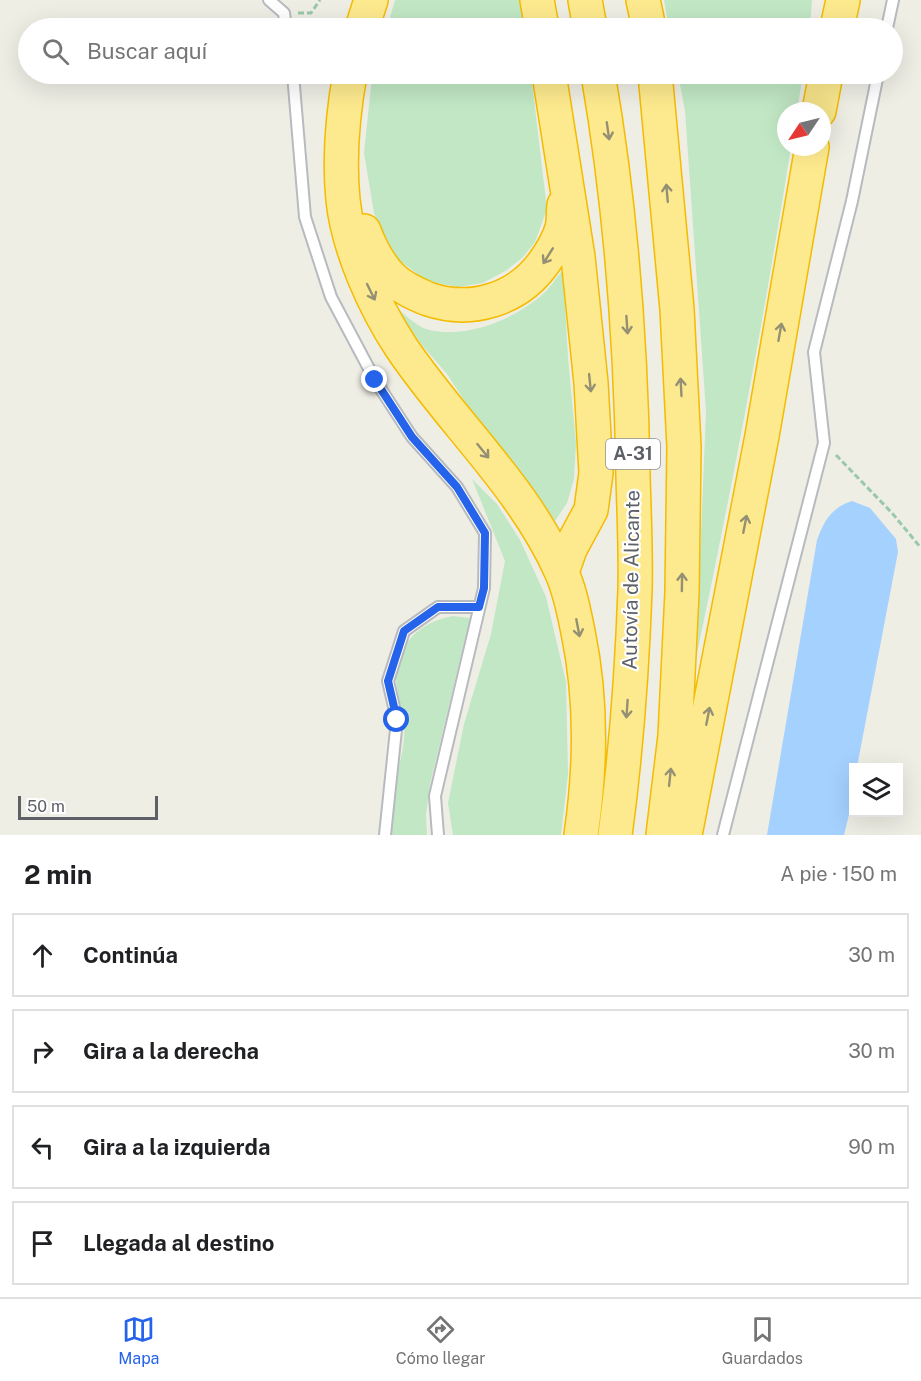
<!DOCTYPE html>
<html lang="es">
<meta charset="utf-8">
<style>
:root{--surface:#fff;--page:#f6f6f6;--text:#202124;--muted:#757577;--line:#e0e0e0;--accent:#2563eb}
body{margin:0;font-family:"Public Sans",sans-serif;background:var(--page);color:var(--text)}
.controls{position:absolute;right:18px;bottom:18px;display:grid;overflow:hidden;border-radius:0px;box-shadow:0 6px 24px #0002}
.controls button{width:54px;height:54px;display:grid;place-items:center;padding:0;border:0;border-bottom:2px solid var(--line);background:var(--surface);color:var(--text);font:30px sans-serif}
.compass{position:absolute;left:777px;top:102px;width:54px;height:54px;border-radius:50%;background:var(--surface);box-shadow:0 6px 24px #0002;rotate:235deg}
.scale{position:absolute;left:18px;bottom:15px;width:140px;box-sizing:border-box;padding-left:6px;border:3px solid #5d6066;border-top:0;font-size:16px;line-height:21px;white-space:nowrap;color:#5d6066;-webkit-text-stroke:4px #fff;paint-order:stroke}
.stop{position:absolute;width:18px;height:18px;margin:-14px;border:4px solid #2563eb;border-radius:50%;background:#fff}
.stop.end{background:#2563eb;border-color:#fff;box-shadow:0 2px 6px #0008}
.list{margin:0;padding:0;list-style:none}
h2{display:flex;justify-content:space-between;align-items:center;height:78px;margin:0;padding:0 24px;font-size:26px}
h2 small{font-size:20px;font-weight:400;color:var(--muted)}
.list li{display:grid;grid-template-columns:39px 1fr auto;gap:18px;align-items:center;box-sizing:border-box;height:84px;margin:0 12px 12px;padding:0 12px;border:2px solid var(--line);border-radius:0px}
.list b{display:block;font-size:22px;white-space:nowrap}
.list em{font-size:20px;font-style:normal;color:var(--muted)}
.icon{flex:none;width:33px;height:33px;fill:none;stroke:currentColor;stroke-width:2;stroke-linecap:round;stroke-linejoin:round}
.map{position:relative;flex:none;width:921px;height:835px;overflow:hidden}
.search{position:absolute;background:var(--surface);box-shadow:0 6px 24px #0002;left:18px;right:18px;top:18px;height:66px;display:flex;align-items:center;gap:15px;box-sizing:border-box;padding:0 21px;border-radius:33px;color:var(--muted);font-size:22px}
.sheet{height:462px;background:var(--surface)}
nav{display:flex;justify-content:space-around;align-items:center;box-sizing:border-box;height:84px;border-top:2px solid var(--line);background:var(--surface);font-size:16px;color:var(--muted)}
nav a{display:grid;justify-items:center;gap:3px}
nav .on{color:var(--accent)}
.map>svg:first-child{display:block}
.green{fill:#c1e7c4}
.water{fill:#a5d1ff}
.lines{fill:none;stroke-linecap:round;stroke-linejoin:round}
.lane-casing{stroke:#b7babf;stroke-width:14}
.highway-casing{stroke:#f4bb00;stroke-width:36}
.path{stroke:#9ac8ab;stroke-width:3;stroke-dasharray:6 3;stroke-linecap:butt}
.lane{stroke:#fff;stroke-width:10}
.highway{stroke:#fdea8e;stroke-width:33}
.oneway{stroke:#959074}
.route{stroke:#2563eb;stroke-width:8}
.labels{text-anchor:middle;stroke-width:4.5;stroke-linejoin:round;paint-order:stroke}
.shield{fill:#fff;stroke:#8e9094;stroke-width:1.5}
.shield-label{font-size:18px;font-weight:bold;fill:#5d6066}
.street-label{font-size:20px;fill:#5d6066;stroke:#fff}
</style>
<div class="map">
<svg width="921" height="835" viewBox="0 0 921 835">
<rect width="100%" height="100%" fill="#efeee5"/>
<path class="green" d="M395 0H519L526 28H387Z
M664 0H812L810 28H669Z
M375 74H531L547 209 535 242 523 257 507 270 483 283 458 287 427 281 392 255 374 213 364 153 371 86Z
M678 74H803L797 111H786V147H791C764 318 732 488 696 658L706 411 685 111Z
M563 270 568 358 576 444 574 479 567 503 555 521 515 464 473 414 447 374 422 345 396 308C405 314 416 326 426 329 465 340 513 320 542 295 550 288 556 278 563 270Z
M472 479 497 504 520 540 546 597 566 682 568 774 561 835H453L448 803 464 724 491 634 505 561Z
M453 616 470 618 430 784 426 815 427 835H390C392 816 392 798 396 779 399 765 403 753 404 738 406 717 397 699 396 679 395 645 421 621 453 616Z"/>
<path class="water" d="M852 501 870 508 896 539 898 552 857 767 854 768C854 791 850 813 844 835H767L817 540C824 521 831 508 852 501Z"/>
<g class="lines">
<defs>
<path id="lane" d="M269 0 284 13 286 28
M887 28 893 0
M293 74 305 217 331 297 375 380 412 437 457 487 485 533 484 588 435 796 438 835
M385 835 397 720 388 681 404 631 438 607H479
M723 835 824 443 814 352 852 201 878 74"/>
<path id="highway" d="M537 0 542 28
M585 0 590 28
M643 0 649 28
M362 28 371 0
M837 28 843 0
M350 74C343 113 339 160 343 200 348 248 374 306 401 347 452 423 523 486 561 571 570 590 574 612 578 632 592 699 591 767 581 835
M549 74 578 257 591 383 596 473 591 510 570 549 562 572
M598 74C621 207 631 342 633 476 634 514 636 552 635 590 632 672 626 754 615 835
M655 74 677 309 684 447 682 592 675 736 663 835
M819 111 826 74
M364 231C370 247 380 266 392 278 402 288 416 294 428 299 472 314 519 299 545 261 552 251 559 239 562 228 564 221 563 212 564 205
M685 835 762 436 812 147"/>
</defs>
<use href="#lane" class="lane-casing"/>
<use href="#highway" class="highway-casing"/>
<path class="path" d="M298 13H311L320 0
M836 455 892 513 921 548"/>
<use href="#lane" class="lane"/>
<use href="#highway" class="highway"/>
</g>
<defs><path id="oneway-shaft" d="M-6 0H5M1.5-3L5.5 0L1.5 3" fill="none" stroke-width="1.6" stroke-linecap="round" stroke-linejoin="round" transform="scale(1.5)"/></defs>
<g class="oneway">
<use href="#oneway-shaft" transform="translate(608 131) rotate(82)"/>
<use href="#oneway-shaft" transform="translate(667 193) rotate(-95)"/>
<use href="#oneway-shaft" transform="translate(548 256) rotate(122)"/>
<use href="#oneway-shaft" transform="translate(371 292) rotate(64)"/>
<use href="#oneway-shaft" transform="translate(627 325) rotate(86)"/>
<use href="#oneway-shaft" transform="translate(780 332) rotate(-80)"/>
<use href="#oneway-shaft" transform="translate(590 383) rotate(84)"/>
<use href="#oneway-shaft" transform="translate(681 387) rotate(-93)"/>
<use href="#oneway-shaft" transform="translate(483 451) rotate(51)"/>
<use href="#oneway-shaft" transform="translate(745 524) rotate(-79)"/>
<use href="#oneway-shaft" transform="translate(682 582) rotate(-89)"/>
<use href="#oneway-shaft" transform="translate(578 628) rotate(79)"/>
<use href="#oneway-shaft" transform="translate(627 709) rotate(94)"/>
<use href="#oneway-shaft" transform="translate(708 716) rotate(-79)"/>
<use href="#oneway-shaft" transform="translate(670 777) rotate(-84)"/>
</g>
<g class="lines">
<path class="route" d="M375 380 412 437 457 487 485 533 484 588 479 607H438L404 631 388 681 397 720"/>
</g>
<g class="labels">
<rect class="shield" x="606" y="439" width="54" height="30" rx="4.5"/>
<g class="shield-label">
<text x="633" y="460">A-31</text>
</g>
<g class="street-label">
<text transform="translate(631 580) rotate(-89)" y="7">Autovía de Alicante</text>
</g>
</g>
</svg>
<div class="controls">
<button><svg class="icon" aria-label="layers" viewBox="0 0 24 24"><path d="M12 4l9 5-9 5-9-5zM3 14l9 5 9-5"/></svg></button>
</div>
<svg class="compass" viewBox="-18 -18 36 36"><path d="M0-13l5 13h-10z" fill="#e53935"/><path d="M0 13l5-13h-10z" fill="#757577"/></svg>
<div class="scale">50 m</div>
<div class="stop" style="left:397px;top:720px"></div>
<div class="stop end" style="left:375px;top:380px"></div>
<div class="search"><svg class="icon" aria-label="search" viewBox="0 0 24 24"><circle cx="10" cy="10" r="6"/><path d="M15 15l6 6"/></svg>Buscar aquí</div>
</div>
<section class="sheet">
<h2>2 min<small>A pie · 150 m</small></h2>
<ul class="list">
<li><svg class="icon" aria-label="ahead" viewBox="0 0 24 24"><path d="M12 20V5M6 11l6-6 6 6"/></svg><div><b>Continúa</b></div><em>30 m</em></li>
<li><svg class="icon" aria-label="right" viewBox="0 0 24 24"><path d="M7 20v-9h11M14 6l5 5-5 5"/></svg><div><b>Gira a la derecha</b></div><em>30 m</em></li>
<li><svg class="icon" aria-label="left" viewBox="0 0 24 24"><path d="M17 20v-9H6M10 6l-5 5 5 5"/></svg><div><b>Gira a la izquierda</b></div><em>90 m</em></li>
<li><svg class="icon" aria-label="arrive" viewBox="0 0 24 24"><path d="M6 21V4h12l-3 4 3 4H6"/></svg><div><b>Llegada al destino</b></div></li>
</ul>
</section>
<nav>
<a class="on"><svg class="icon" aria-label="map" viewBox="0 0 24 24"><path d="M3 6l6-2 6 2 6-2v14l-6 2-6-2-6 2zM9 4v14M15 6v14"/></svg>Mapa</a>
<a><svg class="icon" aria-label="directions" viewBox="0 0 24 24"><path d="M12 3l9 9-9 9-9-9zM9 14v-3h6M13 9l2 2-2 2"/></svg>Cómo llegar</a>
<a><svg class="icon" aria-label="saved" viewBox="0 0 24 24"><path d="M7 4h10v16l-5-4-5 4z"/></svg>Guardados</a>
</nav>
